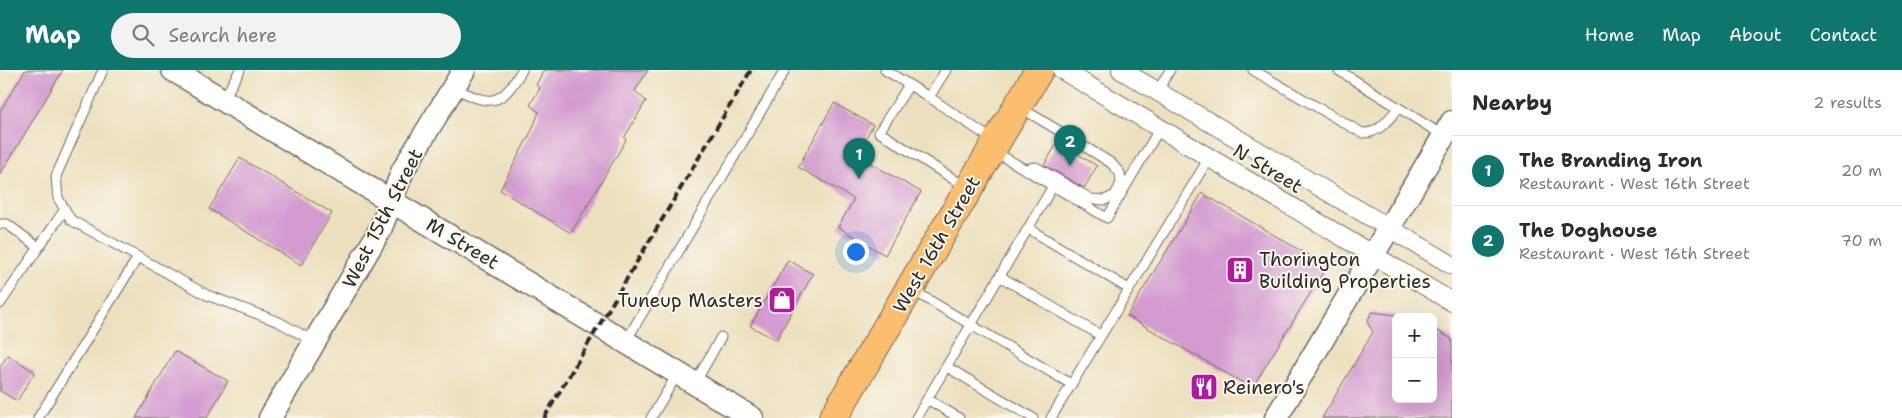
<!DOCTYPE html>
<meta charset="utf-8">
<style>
:root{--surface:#fff;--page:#f2f2f3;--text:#2b2b33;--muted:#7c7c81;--line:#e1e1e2;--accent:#0f766e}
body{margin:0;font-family:"Shantell Sans",sans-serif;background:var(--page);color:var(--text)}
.controls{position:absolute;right:15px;bottom:15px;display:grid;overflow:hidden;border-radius:8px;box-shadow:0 5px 20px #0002}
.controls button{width:45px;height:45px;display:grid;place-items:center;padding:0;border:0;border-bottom:1px solid var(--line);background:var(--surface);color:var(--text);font:25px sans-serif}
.you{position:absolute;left:855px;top:181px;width:18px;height:18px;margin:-12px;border:4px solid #fff;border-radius:50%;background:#1a73e8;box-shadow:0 0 0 8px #1a73e833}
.badge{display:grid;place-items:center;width:32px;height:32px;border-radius:50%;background:var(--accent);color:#fff;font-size:16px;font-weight:700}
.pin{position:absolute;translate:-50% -41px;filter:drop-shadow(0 1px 2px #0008)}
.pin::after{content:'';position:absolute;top:26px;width:18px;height:15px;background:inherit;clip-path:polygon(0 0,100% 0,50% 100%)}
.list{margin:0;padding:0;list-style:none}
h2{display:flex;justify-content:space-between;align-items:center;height:65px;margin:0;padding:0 20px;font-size:21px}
h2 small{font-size:16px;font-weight:400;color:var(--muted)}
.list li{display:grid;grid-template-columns:32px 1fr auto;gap:15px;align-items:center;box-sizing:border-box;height:70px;padding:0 20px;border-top:1px solid var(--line)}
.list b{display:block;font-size:19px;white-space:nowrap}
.list p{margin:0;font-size:16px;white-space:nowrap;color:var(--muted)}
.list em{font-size:16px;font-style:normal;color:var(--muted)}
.icon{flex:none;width:28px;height:28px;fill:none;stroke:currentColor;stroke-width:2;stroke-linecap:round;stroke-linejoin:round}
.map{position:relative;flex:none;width:1452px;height:348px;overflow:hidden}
header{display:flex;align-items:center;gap:30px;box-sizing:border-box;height:70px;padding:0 25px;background:var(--accent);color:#fff}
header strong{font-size:24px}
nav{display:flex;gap:28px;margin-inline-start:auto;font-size:18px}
.search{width:350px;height:45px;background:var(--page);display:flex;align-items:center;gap:12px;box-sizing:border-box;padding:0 18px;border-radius:28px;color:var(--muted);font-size:19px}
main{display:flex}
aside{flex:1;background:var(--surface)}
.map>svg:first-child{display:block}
.building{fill:#d39ad0}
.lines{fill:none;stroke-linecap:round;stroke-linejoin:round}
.service-casing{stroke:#6f6a5e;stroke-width:11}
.minor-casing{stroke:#6f6a5e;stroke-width:20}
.tertiary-casing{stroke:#6f6a5e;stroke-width:25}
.primary-casing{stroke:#6f6a5e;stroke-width:30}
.service{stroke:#fff;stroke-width:9}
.minor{stroke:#fff;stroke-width:18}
.tertiary{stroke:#fff;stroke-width:22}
.primary{stroke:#fbbd6e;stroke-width:28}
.rail{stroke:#2b2b2b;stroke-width:4;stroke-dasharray:8 4;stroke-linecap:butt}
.labels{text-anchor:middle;stroke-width:4;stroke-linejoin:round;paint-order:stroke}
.street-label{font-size:19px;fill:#2b2b2b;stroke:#fbf7ec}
.poi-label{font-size:19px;fill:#2b2b2b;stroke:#fbf7ec;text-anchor:start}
</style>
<header>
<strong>Map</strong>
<div class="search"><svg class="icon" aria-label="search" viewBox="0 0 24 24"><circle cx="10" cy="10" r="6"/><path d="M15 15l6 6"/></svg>Search here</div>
<nav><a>Home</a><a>Map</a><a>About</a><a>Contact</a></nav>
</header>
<main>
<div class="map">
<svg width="1452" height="348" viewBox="0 0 1452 348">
<rect width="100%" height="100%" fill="#fbf7ec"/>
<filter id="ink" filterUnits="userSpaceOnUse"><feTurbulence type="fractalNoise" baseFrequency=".02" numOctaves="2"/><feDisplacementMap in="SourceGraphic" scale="10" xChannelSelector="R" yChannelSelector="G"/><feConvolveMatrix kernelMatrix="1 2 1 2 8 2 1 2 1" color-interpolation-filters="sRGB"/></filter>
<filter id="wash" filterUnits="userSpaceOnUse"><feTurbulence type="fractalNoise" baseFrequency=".0096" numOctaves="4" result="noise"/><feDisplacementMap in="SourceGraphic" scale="20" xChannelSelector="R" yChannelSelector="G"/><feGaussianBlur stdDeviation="1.12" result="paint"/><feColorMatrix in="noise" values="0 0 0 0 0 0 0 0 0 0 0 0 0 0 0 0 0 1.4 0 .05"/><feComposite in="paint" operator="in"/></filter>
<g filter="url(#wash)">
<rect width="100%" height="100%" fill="#ece0be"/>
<g id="blocks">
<path class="building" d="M25 0H63L0 105V41Z
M544 0H648L635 21 646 31 624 68 626 70 571 163 500 120 532 60 539 42 530 35 540 18 536 15Z
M834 33 873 55 856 85 921 122 885 185 838 157 854 129 798 97Z
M1058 72 1097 96 1084 118 1044 95Z
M240 88 332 143 301 195 209 139Z
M1202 123 1327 196 1252 318 1127 246Z
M788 190 813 204 776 270 750 256Z
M1372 242 1396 245V329H1433V258L1452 269V348H1322L1373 262 1367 252Z
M175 281 228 311 207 348H136Z
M8 285 35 302 17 331 0 321V297Z"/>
</g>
</g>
<g filter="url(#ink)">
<use href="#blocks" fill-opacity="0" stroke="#6f6a5e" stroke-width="1"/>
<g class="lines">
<defs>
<path id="service" d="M103 0 56 106 58 128 71 150 207 225 279 252 313 271
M885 0 929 27 946 0
M1253 0 1362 63C1379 64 1388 50 1398 38
M1338 0 1444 66
M909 15 879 62 966 117
M453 17C490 36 500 38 522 0
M1157 22 1170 0
M929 27 993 70
M223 30 240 0
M1021 38 1076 71
M994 81 1107 148 1160 58
M1025 99 1036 97 1091 129 1105 130 1115 125 1121 113 1120 103 1111 93 1087 78
M0 154H7L38 177
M1029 159 1129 219
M1001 207 1100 265
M912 220 1071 314
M0 234 65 139
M626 271 785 0
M947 297 1033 348
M695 313 721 267
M927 329 959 348
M38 348 138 187
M651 348 678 303
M916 348 1053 116
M1051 348 1209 88"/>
<path id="minor" d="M1062 0 1452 232
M1121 0 1452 195"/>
<path id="tertiary" d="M173 0 752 348
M270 348 380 160 403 100 464 0
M1276 348 1452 52"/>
<path id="primary" d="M833 348 1039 0"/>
</defs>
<use href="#service" class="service-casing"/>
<use href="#minor" class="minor-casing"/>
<use href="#tertiary" class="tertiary-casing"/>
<use href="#primary" class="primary-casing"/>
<use href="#service" class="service"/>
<use href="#minor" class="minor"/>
<use href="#tertiary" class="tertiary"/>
<use href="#primary" class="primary"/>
<path class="rail" d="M544 348 751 0"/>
</g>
</g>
<defs>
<symbol id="building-square" viewBox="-11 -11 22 22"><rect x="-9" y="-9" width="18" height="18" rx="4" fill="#b5179e" stroke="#fbf7ec"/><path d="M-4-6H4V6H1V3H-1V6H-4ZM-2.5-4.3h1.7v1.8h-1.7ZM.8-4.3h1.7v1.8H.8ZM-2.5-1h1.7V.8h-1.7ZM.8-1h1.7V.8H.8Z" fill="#fff"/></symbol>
<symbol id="shop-square" viewBox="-11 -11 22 22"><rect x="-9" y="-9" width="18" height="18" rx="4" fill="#b5179e" stroke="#fbf7ec"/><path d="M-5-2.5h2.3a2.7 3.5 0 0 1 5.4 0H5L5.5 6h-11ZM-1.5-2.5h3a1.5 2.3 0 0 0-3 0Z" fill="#fff"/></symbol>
<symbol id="restaurant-square" viewBox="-11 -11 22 22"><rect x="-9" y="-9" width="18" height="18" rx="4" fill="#b5179e" stroke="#fbf7ec"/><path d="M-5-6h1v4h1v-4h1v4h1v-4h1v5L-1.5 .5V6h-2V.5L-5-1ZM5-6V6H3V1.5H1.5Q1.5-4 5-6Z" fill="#fff"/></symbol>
</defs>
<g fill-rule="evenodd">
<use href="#building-square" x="1224" y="184" width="32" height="32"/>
<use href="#shop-square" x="766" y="214" width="32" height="32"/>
<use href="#restaurant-square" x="1188" y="301" width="32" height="32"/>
</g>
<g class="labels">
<g class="street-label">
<text transform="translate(1268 98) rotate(31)" y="7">N Street</text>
<text transform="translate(382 148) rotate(-63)" y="7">West 15th Street</text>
<text transform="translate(463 173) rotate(31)" y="7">M Street</text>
<text transform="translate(936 174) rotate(-60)" y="7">West 16th Street</text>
</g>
<g class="poi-label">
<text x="1259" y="196">Thorington<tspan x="1259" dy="22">Building Properties</tspan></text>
<text x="763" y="237" text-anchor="end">Tuneup Masters</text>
<text x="1223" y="324">Reinero's</text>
</g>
</g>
</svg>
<div class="controls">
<button>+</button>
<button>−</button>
</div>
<div class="you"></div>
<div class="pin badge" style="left:859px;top:109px">1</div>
<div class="pin badge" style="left:1070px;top:96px">2</div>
</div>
<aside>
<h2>Nearby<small>2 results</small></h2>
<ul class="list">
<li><span class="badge">1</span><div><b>The Branding Iron</b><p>Restaurant · West 16th Street</p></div><em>20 m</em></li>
<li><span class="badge">2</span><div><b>The Doghouse</b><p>Restaurant · West 16th Street</p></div><em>70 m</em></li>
</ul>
</aside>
</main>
